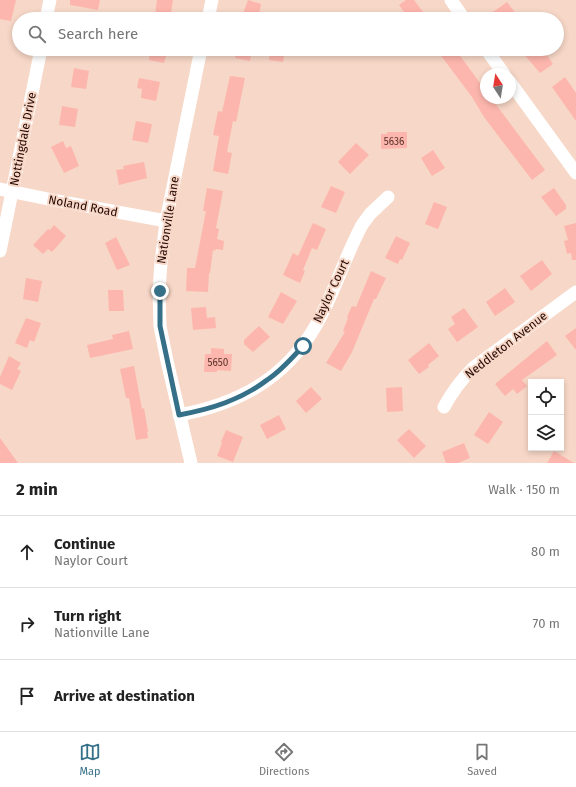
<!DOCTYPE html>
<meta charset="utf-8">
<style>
:root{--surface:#fff;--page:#f2f2f2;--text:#222;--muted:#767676;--line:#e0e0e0;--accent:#357088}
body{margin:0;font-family:"Fira Sans",sans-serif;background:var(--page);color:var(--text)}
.controls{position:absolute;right:12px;bottom:12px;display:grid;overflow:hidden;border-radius:0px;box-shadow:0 2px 6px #0003}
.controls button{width:36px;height:36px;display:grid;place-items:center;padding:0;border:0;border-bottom:1px solid var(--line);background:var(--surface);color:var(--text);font:20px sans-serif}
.compass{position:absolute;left:480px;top:68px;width:36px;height:36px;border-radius:50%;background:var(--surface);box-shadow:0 2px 6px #0003;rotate:348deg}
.stop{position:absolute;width:12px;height:12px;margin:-9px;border:3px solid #357088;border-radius:50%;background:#fff}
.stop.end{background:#357088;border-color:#fff;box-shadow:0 1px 4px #0008}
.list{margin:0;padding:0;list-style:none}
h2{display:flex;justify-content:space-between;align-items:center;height:52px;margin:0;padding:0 16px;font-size:17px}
h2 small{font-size:13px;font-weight:400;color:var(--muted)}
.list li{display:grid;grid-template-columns:26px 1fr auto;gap:12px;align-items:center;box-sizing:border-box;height:72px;padding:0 16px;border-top:1px solid var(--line)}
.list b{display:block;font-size:15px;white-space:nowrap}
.list p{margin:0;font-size:13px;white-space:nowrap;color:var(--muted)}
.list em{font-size:13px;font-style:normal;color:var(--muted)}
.icon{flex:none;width:22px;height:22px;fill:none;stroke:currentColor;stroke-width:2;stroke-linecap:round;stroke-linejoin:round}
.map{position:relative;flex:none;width:576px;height:463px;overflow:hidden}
.search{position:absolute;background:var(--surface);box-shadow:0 2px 6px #0003;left:12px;right:12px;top:12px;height:44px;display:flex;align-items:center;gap:10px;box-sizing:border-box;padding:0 14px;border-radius:22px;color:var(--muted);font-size:15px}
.sheet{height:268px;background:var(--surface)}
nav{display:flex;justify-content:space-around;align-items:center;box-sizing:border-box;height:56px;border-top:1px solid var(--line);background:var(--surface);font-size:11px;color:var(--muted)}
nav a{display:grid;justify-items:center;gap:2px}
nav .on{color:var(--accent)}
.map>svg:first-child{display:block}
.building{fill:#fdb6ad}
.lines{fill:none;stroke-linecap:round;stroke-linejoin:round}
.minor{stroke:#fff;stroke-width:13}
.route{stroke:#357088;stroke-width:5}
.labels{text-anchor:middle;stroke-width:4;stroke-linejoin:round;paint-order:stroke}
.number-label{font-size:10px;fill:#5a342b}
.street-label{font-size:12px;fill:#240800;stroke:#f7d7c7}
</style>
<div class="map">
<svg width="576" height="463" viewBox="0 0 576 463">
<rect width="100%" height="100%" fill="#f7d7c7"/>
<path class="building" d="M0 0H16L11 21 0 19Z
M70 0H100L98 10 70 5Z
M157 0H173L170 19 155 16Z
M248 0 261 4 258 19H241Z
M406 0H414L426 16 421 19H409L399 5Z
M507 2 520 19H498L493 12Z
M151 49H168L164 63 149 60Z
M237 49H252L250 61 235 58Z
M270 49H285L283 62 269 60Z
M436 49H455L486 91V98H491L545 170 532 180 484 117 472 97Z
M528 49H543L553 64 540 73 523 53Z
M74 68 89 71 86 89 71 87Z
M230 76 245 78 236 122 233 121 227 152 232 153 228 174 213 171 219 136 213 135 218 111 222 112Z
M565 77 576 93V121L552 87Z
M139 78 160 82 156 101 141 98 142 89 137 88Z
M62 106 78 109 75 127 59 125Z
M136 121 152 124 148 143 132 140Z
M387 132H407V148L381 149V134H387Z
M63 141 66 148 71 146 79 166 64 173 51 147Z
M356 143 369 155 350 174 338 162Z
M433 150 445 168 432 176 421 158Z
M144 162 147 178 119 185 116 170 124 169 123 166Z
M331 186 345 192 336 213 321 207Z
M207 188 223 191 216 228 219 229 217 239 224 241 223 250 216 249 215 251 213 250 210 273H209L208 292 186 291 187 268H195L206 211H203Z
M554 188 566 205V209L556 216 541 197Z
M434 202 447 207 438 229 425 224Z
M313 223 326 229 317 250 312 248 303 270 305 271 300 283 283 275 293 253 298 256Z
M576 223V260H572L571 253 567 254 564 241 568 240 564 226Z
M54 225 66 236 52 252 48 249 43 254 33 245 48 229 50 230Z
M396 236 410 243 402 260 400 259 398 264 385 258Z
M116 237 130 265 117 270 105 243Z
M542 260 552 274 531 291 520 276Z
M371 271 386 278 376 299H374L352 352 341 371 326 363 345 332 343 331 348 318 347 317 352 306 356 307Z
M26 278 42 281 38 302 23 299Z
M505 288 515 302 495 316 486 302Z
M108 290H123L124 311H109Z
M281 292 297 301 283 324 268 317Z
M206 307 207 318 215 317 216 328 193 330 191 308Z
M464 308 478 327 457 342 448 329 455 324 451 317Z
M26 318 41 323 34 342 30 340 27 348 15 343Z
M259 326 270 337 253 352 244 344V340Z
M576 328V350L565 336Z
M129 331 133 349 90 358 87 345 113 339 112 335Z
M547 341 557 355 522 380 527 386 517 394 513 389 505 396 495 384Z
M429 343 439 356 428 365 429 367 419 374 408 360Z
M211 348 224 349V354H232L231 371 217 370V372H204L205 354H211Z
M9 356 21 363 17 369 21 371 12 390 0 384V377Z
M134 366 142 409 144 408 148 431 147 432 148 438 136 440 129 398H126L120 369Z
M311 387 322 399 306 413 296 401Z
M402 387 403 411 387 412 386 388Z
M489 412 503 422 488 444 474 435Z
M279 415 286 429 267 439 260 425Z
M409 429 426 446 414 458 397 440Z
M226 430 243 437 233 462 217 456 222 443 221 442Z
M0 438 18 463H0Z
M464 443 470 458 458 463H446L442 452Z
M554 451 574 463H547Z"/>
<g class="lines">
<path class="minor" d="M451 0 464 19
M46 19 50 0
M208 19 212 0
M486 49 504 74
M510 82 576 173
M0 189 53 200 166 221
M0 251 41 49
M444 407C452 392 461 380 473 368L576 292
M179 415C237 404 284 380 315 327 334 295 344 258 362 225L370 214 388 197
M191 463 167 361 160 326 159 291 161 263 166 221 201 49"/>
</g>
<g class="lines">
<path class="route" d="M160 291V326L179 415C211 409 241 400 267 380 281 371 292 358 303 346"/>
</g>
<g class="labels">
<g class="number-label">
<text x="394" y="145">5636</text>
<text x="218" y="366">5650</text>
</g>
<g class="street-label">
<text transform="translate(23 139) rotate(-79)" y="4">Nottingdale Drive</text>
<text transform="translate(83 206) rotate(11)" y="4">Noland Road</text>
<text transform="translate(168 220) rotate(-81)" y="4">Nationville Lane</text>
<text transform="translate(331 291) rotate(-65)" y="4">Naylor Court</text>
<text transform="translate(506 345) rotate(-38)" y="4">Neddleton Avenue</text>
</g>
</g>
</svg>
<div class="controls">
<button><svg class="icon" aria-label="locate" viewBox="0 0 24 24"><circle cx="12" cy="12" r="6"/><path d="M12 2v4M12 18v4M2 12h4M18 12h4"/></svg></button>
<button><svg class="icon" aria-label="layers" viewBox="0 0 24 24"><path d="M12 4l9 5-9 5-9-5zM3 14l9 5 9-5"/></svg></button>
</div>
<svg class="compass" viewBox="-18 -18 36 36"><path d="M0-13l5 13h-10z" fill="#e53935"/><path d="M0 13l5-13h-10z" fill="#767676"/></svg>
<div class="stop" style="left:303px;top:346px"></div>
<div class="stop end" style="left:160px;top:291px"></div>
<div class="search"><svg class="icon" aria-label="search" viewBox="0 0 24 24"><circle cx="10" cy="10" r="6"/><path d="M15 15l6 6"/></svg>Search here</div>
</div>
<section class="sheet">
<h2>2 min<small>Walk · 150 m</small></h2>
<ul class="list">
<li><svg class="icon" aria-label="ahead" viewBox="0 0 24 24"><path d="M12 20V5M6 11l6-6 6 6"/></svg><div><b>Continue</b><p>Naylor Court</p></div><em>80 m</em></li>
<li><svg class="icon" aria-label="right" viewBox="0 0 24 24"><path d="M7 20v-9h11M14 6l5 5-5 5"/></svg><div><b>Turn right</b><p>Nationville Lane</p></div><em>70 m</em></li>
<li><svg class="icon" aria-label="arrive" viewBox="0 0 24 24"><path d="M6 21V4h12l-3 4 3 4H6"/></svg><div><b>Arrive at destination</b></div></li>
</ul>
</section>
<nav>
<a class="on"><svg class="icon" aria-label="map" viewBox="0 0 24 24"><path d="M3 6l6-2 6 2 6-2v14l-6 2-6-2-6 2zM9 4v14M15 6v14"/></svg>Map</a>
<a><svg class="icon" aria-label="directions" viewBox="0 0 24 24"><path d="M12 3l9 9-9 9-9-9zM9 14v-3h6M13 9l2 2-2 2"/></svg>Directions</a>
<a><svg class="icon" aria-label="saved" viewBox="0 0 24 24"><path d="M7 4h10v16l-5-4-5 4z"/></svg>Saved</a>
</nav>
